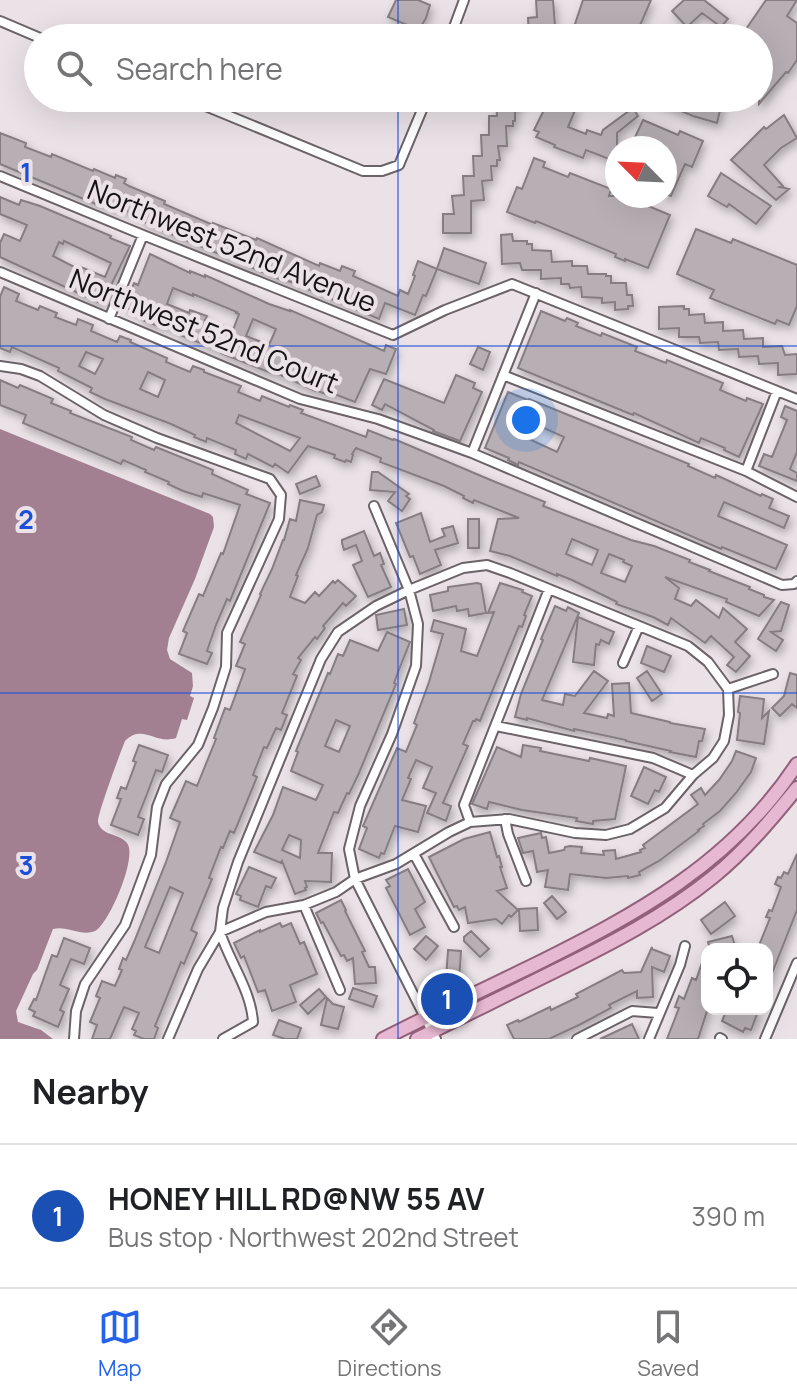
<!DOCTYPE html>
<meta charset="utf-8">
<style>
:root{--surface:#fff;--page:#f6f6f6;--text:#202124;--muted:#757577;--line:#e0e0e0;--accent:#2563eb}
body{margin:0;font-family:Manrope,sans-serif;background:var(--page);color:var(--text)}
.controls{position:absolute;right:24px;bottom:24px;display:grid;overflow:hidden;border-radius:16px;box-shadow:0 8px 32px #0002}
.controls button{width:72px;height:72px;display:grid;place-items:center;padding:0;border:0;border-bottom:2px solid var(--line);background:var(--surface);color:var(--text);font:40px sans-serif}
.compass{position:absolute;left:605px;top:136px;width:72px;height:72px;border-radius:50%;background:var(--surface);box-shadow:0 8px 32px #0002;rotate:294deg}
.you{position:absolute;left:526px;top:420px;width:28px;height:28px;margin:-20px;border:6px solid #fff;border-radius:50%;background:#1a73e8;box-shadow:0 0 0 12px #1a73e833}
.badge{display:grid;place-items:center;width:52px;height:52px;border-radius:50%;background:var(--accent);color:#fff;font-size:26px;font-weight:700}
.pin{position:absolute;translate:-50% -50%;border:4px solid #fff;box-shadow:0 2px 8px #0006}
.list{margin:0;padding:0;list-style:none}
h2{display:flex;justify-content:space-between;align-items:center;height:104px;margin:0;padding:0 32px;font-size:34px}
h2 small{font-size:26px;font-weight:400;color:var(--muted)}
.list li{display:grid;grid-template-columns:52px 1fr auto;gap:24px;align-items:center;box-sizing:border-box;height:144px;padding:0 32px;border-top:2px solid var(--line)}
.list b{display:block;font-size:30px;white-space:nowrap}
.list p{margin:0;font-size:26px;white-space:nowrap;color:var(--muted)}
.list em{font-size:26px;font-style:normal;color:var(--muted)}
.icon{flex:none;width:44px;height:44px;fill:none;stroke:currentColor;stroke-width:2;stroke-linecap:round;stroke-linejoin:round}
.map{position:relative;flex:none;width:797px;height:1039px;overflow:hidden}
.search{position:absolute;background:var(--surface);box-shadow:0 8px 32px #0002;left:24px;right:24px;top:24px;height:88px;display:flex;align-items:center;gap:20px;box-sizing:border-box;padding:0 28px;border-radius:44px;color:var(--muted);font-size:30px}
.sheet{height:248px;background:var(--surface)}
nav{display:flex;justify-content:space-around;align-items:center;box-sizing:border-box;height:112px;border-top:2px solid var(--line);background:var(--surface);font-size:22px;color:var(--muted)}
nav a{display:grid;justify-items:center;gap:4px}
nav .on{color:var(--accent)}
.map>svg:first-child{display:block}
.water{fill:#a28091}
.building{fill:#b7afb3;stroke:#857d81;stroke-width:2;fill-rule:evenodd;filter:url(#shadow)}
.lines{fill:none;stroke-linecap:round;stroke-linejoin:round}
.minor-casing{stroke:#6b6367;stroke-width:12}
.primary-casing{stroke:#93607b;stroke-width:16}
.minor{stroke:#fff;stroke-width:8}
.primary{stroke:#e7b8d1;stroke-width:12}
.grid{fill:none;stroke:#1d4ed8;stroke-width:2;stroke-opacity:0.55}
.labels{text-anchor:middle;stroke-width:8;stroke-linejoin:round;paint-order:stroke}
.street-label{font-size:28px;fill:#161315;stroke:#eae2e6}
.grid-label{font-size:26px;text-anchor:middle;font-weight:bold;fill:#1d4ed8;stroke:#eae2e6;stroke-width:8;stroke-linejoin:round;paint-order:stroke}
</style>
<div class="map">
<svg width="797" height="1039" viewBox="0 0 797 1039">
<defs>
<filter id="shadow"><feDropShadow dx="2.5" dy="4.5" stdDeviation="4" flood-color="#0004"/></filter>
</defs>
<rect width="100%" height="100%" fill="#eae2e6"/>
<path class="water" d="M0 429 210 514 213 517 214 527 195 579 169 638 167 650 170 659 192 673 193 686 190 696 194 698 187 720 182 719 176 738C155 745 143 723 125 741 121 751 97 815 98 822 101 836 119 833 127 843 138 856 109 924 95 931 81 937 67 925 53 929L37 970 33 974 16 1011 18 1022 41 1030 53 1039H0Z"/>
<path class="building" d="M396 0H418L430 5 426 18 419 30 388 17Z
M536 0H553L555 26 546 27V38H529L528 18 537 17Z
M583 0H651L638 30H640L637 38H583L572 33Z
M684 0H704L728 19 721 27 702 13 687 27 672 11Z
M766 0H797L787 16 797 23V60L788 73 786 72 759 104V38H740L748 30 746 29Z
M496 98H520L521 106 515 107V121H513V126H506L507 146H498L500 160H497V166H491L492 180 482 181 484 200 471 201V233H443V214H454L452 196 464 195 463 176H474L473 156H482L481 135H489V116H497Z
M550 98 576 108 568 127 586 134 587 130 601 135 603 130 633 108 638 116 617 133V162L586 150 583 158 554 147 555 145 536 137 539 132 534 130Z
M650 98H723L717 123 693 116Z
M784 115 797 138 781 148 764 165 783 186 780 187 789 189 776 200 731 160 764 127 766 129Z
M643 120 678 135 680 131 703 141 692 167 685 164 671 196 665 194V148H630Z
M0 133 26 143 25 147 51 157 52 154 93 171 94 169 115 178 116 175 126 179 124 183 129 186 165 201 164 204 213 225V223L256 240 257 238 319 266 320 263 340 271 342 266 355 271 353 276 398 296 400 290 408 294 415 276 413 275 418 261 437 269 444 248 486 263 479 284 437 269 426 296 423 295 415 315 385 303 379 319 279 277V279L164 231 144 222 145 219 132 213 119 208 118 211 99 203 98 205 0 164Z
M534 158 545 162 543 167 568 177 570 173 611 189 609 196H630L629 198 670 215 648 268 625 259V261L615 257 616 254 536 221 535 223 507 212 517 187 522 189Z
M721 173 771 206 756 224 729 204 727 207 708 196Z
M0 197 19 205 21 200 40 206 111 236 110 238 130 246 102 304 0 257V243L4 234 20 241 27 225 0 214ZM64 241 111 263 105 277 81 267 80 270 53 256 59 242 63 244Z
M696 229 731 243 733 239 797 265V306L789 325 777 320 775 324 710 298 714 290 677 274Z
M512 234 513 241H527V244H532V250L551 251 552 262 572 261V266H587L588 274H606V276H611V283H626L627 295H632L633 306H628V309L615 310V302L602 303V298L582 297 581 287 570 288 569 284H561V278L541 279V270H522L520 263 502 264 501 235Z
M150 254 190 273V271L205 277V275L269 304 290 311V310L384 351 386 345 396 349 386 374 370 369 355 402 332 393 331 396 315 390V391L272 371 271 373 221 353V351L180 335 181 332 159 324 158 326 142 320 144 315 124 307 134 283 138 285ZM173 288 193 296V294L237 312 236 313 239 314 233 330 205 320 207 316 190 310 189 313 167 304ZM253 319 276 329 269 345 246 336Z
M4 287 19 294 16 301 38 310 40 306 57 313 55 317 76 325 78 319 93 325 91 331 117 342 120 336 125 338 131 340 130 342 167 358 166 362 190 372 193 366 204 370V372L241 386 238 392 260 401 262 396 289 407 290 405 303 410 301 413 366 437 368 430 393 440 394 439 493 481 545 502 543 506 631 540 654 546 690 560 689 562 710 570 709 571 750 587 749 589 764 595V597L774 600 759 616 726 602 727 599 665 577 679 588 675 599 691 606 696 600 719 618 723 608 747 629 735 642 750 656 736 672 727 665 734 657 711 636 705 643 671 618 668 625 653 617 616 604 617 602 572 580 557 574V576L510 556 490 551 498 519 519 518 474 500 473 503 463 498 464 496 444 486 380 462 381 458 356 448 352 454 353 455 351 462 346 460 345 462 334 458 335 455 308 446 288 473 275 464 273 467 248 454 246 459 235 454 236 450 207 438 206 442 194 437 195 435 171 424 105 399 90 392 92 388 58 371 59 368 12 347 10 352 0 348V297ZM86 352 103 359 95 374 79 366ZM148 372 165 380 158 397 140 389ZM239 415 300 438 290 451 236 423ZM572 539 598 550 592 565 566 554ZM609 554 624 560 623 562 632 566 625 582 601 573Z
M684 306V309H689V315L704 314 705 323 723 322V331L743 330 744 339 763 338V347L782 346 785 355 797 354V374L778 375V363L759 364 758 356 739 357 738 349 719 350 718 342 700 343 699 337H679V328L659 329V307Z
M541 311 565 321 567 318 578 323 576 326 601 336 602 333 637 347 635 351 666 363 667 360 723 383 720 390 746 401 747 398 763 404 739 457 724 450 725 448 701 438 699 443 634 413 633 415 611 406 518 368Z
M478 347 490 352 483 370 470 364Z
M456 375 475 383 473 388 482 392 460 441 433 431 434 430 385 404 382 410 372 405 384 379 444 403Z
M0 380 18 388 20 385 53 399 51 403 71 411 70 413 132 437 131 440 154 450 156 447 213 470 212 474 248 490 246 494 270 503 230 601 227 599 216 625 207 651 212 653 207 664 179 654 187 633 183 631 199 594 203 596 221 553 223 554 240 505 203 493 202 497 183 491 168 484 169 482 145 472 146 470 123 460 121 464 23 423 26 415 0 405Z
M508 392 528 400 529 399 689 464 688 466 715 478 716 475 761 496 762 494 773 499 769 508 789 516 784 528 724 502 718 516 787 545 776 569 722 547 721 549 519 462 518 465 508 460 509 458 485 448ZM535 424 564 437 557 452 529 439Z
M785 406 797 411V452L790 469 797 473V481L759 466 764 454 772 457 787 420 781 417Z
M372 472H378L409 494 406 496 410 499 402 511 388 501 395 492 370 490Z
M316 476 320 486 300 494 296 484Z
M300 500 324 505 322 512 317 515 308 548 296 575 298 576 290 597 305 603 315 592 319 596 333 581 335 583 338 580 356 596 346 606 343 603 323 626 325 628 317 639 315 637 298 658 301 660 293 674 297 676 282 713 287 715 281 730 276 728 267 748 264 747 253 775 257 777 234 833 230 831 223 848 221 847 209 878 212 879 191 930 197 933 184 964 181 962 155 1026 158 1028 154 1039H144L134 1035 136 1031 132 1029 139 1013 124 1007 110 1039H92L97 1025 90 1022 100 998 96 996 102 981 115 986 122 970 119 969 123 958 126 960 134 942 166 862 180 822 170 818 177 802 186 781 197 786 216 739 214 738 225 708 230 710 245 669 236 666 245 644 240 642 261 595 260 594 272 569 283 540H284L290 519 296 521ZM170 887 183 893 159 953 145 947Z
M421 513 430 542 445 536 442 529 453 526 458 543 435 550 441 565 420 574 413 556 410 557 396 523Z
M468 519H479V548H468Z
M364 531 374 556 380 553 384 564 381 565 391 587 368 597 353 565 362 561 356 545 344 550 342 543V540Z
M477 583 481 584 486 613 469 616 468 609 457 611 456 606 433 611 430 595 448 591V587Z
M500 583 523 590 522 592 532 596 524 615 526 616 522 627 519 626 480 721 476 719 475 721H473L463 744 468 746 443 803 451 806 446 821 427 813 436 793 423 788 432 767 416 760 408 778 411 779 402 800 426 806 418 832 395 826 384 854 381 853 379 858 359 849 367 828 363 826 397 748 406 752 417 725 414 723 429 682 443 634 431 631 434 620 466 629 461 651 477 656 494 612 488 613Z
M781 602 789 605 781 631 771 632 783 640 776 651 758 639Z
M555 606 566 611 568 607 579 613 542 700 563 705 565 694 575 696 594 671 608 681 584 713 607 718 608 714 614 716 612 684 629 683 631 713 670 722V723L705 729 702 741H699L696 757 670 752 671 751 626 741V740L574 729V731L527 718V720L515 717 521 694 543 640 541 639Z
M404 609 407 625 378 630 376 615Z
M578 617 614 632 609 644 601 640 599 645 596 644 594 665 573 662Z
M387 632 410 642 400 667 394 683 396 684 359 773 349 794 347 793 338 813 334 812 318 853H332L331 882 305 881 307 887 305 888 306 890 295 894 282 861 281 863 254 852 273 815 283 787 316 800 323 785 291 771 298 752 296 751 328 673 330 674 338 654 343 656 350 640 378 651ZM336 720 350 726 339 752 325 746ZM289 835 301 840 300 858 282 850Z
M647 646 671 656 664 672 641 663Z
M647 671 662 694 652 701 637 678Z
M790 673 797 675V708L792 704 780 716 772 708 784 696Z
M740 696 764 699 762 718 769 711 764 744 737 740 740 713 738 712Z
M139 745 168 755 162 772 156 770 147 794 138 817 144 819 138 835 111 825 121 799 117 798 121 787 126 789 136 762 133 761Z
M523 745 541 748 540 751 589 761 590 758 626 766 615 819 593 821V824L576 821 577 818 522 810 489 802 487 809 472 804 497 747 521 757Z
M736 751 756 758 751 772 736 793 720 811 703 824 704 826 698 830 699 831 659 861 639 872 640 875 628 878V876L606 878 570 874 568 890 545 887 548 870 537 872 533 851 523 853 518 838 541 833 542 838 546 837 549 853 564 850 565 847 570 846 582 847 581 853 604 855 603 851 615 850 616 859 641 852 640 850 645 848 643 845 698 804 691 795 701 788 705 795 719 780 732 761Z
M644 767 666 777 659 792 655 790 648 804 631 796Z
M490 832 497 857 499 856 502 867H500L507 888 497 891 518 910 511 917 509 915 502 924 496 919 468 923 465 907 459 910 457 906 454 907 429 857 464 839Z
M797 854V910L767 986V949L760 947V943L770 918 766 917 769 910 772 911 781 887 775 884 778 877 781 878 784 872 788 874Z
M249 867 276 878 271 888 266 886 258 907 240 900 241 896 236 894Z
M408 869 425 902 415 909 425 927 410 935 386 888 390 886 386 880Z
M552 896 566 912 557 919 544 903Z
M341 900 346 910 345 911 365 951 362 952 369 967H375L376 983 355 984 353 958 347 961 344 955 341 956 323 922 321 923 316 913Z
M725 902 735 916 711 934 701 920Z
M537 908 538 930 520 931 519 909Z
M280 923 282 927 291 923 300 944 304 942 317 974 290 985 296 1002 272 1011 265 990 258 992 244 956 241 958 234 943 260 930V932Z
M471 931 489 949 480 957 464 941V937Z
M426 936 438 946 426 960 414 949Z
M732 936 736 949H710L708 942Z
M64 938 90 948 84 964 71 959 60 985 69 989 60 1010 64 1012 58 1027 33 1016 35 1012 29 1009 34 999 36 1000 52 955 57 957Z
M652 947V949L670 956 664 972 652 967 653 997 637 998V991L609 1005 611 1008 581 1024 549 1039H514L507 1025 518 1020 519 1022 550 1007 551 1010 578 997 576 994 622 970 624 973 641 972Z
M448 950 461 951 459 980 446 979Z
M706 951 707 1011 698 1039H667L679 1008 675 1007 679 996 684 999 692 978 696 980Z
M353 988 377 996 373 1007 349 999Z
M319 989 326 997 308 1014 300 1005Z
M327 998 333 1004 344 1007 338 1029 321 1025Z
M727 1009H759L751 1030 745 1028 743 1032 722 1021Z
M279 1020 301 1028 297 1039H285L273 1035Z
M632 1024 639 1039H600Z"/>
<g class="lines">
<defs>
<path id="minor" d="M0 21 40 38
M450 38 464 0
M186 98 363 171H382L399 165 427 98
M0 176 143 235 393 335 445 310 512 284 797 399
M0 272 300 399 378 419 472 453 782 585 794 584 797 581
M109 319 143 235
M0 366 21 369 40 376 104 415 157 438 270 479 281 495 279 519 227 633 226 667 213 708 198 745 166 784 157 807 151 855 125 925 85 984 76 1011 74 1039
M503 375 746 471 797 497
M472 453 536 293
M746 471 777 391
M374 506 409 590 418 624 416 666 392 734 360 806 349 849 355 879 436 1039
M623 663 639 626
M728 689 773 674
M496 726 653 758 693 775
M505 819 508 834 526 881
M470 822 464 805 549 589
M414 854 454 927
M304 905 340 990
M720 1038 722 1039
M168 1039 198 969 220 932 223 908 238 862 321 659 338 632 376 606 409 590 463 568 487 565 510 573 688 646 708 662 728 689
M223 1039 253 1022C251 990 230 963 220 932L266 912 304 905 336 892 355 879 396 864 449 832 470 822 509 819 575 833 606 835 630 829 665 808 693 775 713 758 724 741 729 715 728 689
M577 1039 632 1011 658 1013
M649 1039 680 965 685 946
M765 1039 797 963"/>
<path id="primary" d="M383 1039C432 1014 482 990 532 966 635 915 731 864 797 764
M417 1039C463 1016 509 994 555 971 610 944 665 916 713 877 745 851 771 820 797 788"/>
</defs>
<use href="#minor" class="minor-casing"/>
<use href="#primary" class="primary-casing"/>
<use href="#minor" class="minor"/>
<use href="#primary" class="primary"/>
</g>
<path class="grid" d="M398 0V38M398 98V1039M0 346H797M0 693H797"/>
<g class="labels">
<g class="street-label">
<text transform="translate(232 246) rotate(22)" y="10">Northwest 52nd Avenue</text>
<text transform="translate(204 331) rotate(22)" y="10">Northwest 52nd Court</text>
</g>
</g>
<g class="grid-label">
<text x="26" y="182">1</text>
<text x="26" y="529">2</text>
<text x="26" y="875">3</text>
</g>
</svg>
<div class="controls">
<button><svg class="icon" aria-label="locate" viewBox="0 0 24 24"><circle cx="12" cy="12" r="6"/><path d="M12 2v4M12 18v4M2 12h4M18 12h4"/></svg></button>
</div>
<svg class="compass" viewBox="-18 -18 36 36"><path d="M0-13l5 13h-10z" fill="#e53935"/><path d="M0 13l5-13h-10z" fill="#757577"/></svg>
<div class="you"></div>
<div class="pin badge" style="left:447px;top:999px;background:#1a4fb4">1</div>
<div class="search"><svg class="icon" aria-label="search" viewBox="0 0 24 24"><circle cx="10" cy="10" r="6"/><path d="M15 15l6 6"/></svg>Search here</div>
</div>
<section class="sheet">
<h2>Nearby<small></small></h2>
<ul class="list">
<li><span class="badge" style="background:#1a4fb4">1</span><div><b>HONEY HILL RD@NW 55 AV</b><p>Bus stop · Northwest 202nd Street</p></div><em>390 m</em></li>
</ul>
</section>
<nav>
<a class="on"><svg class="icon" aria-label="map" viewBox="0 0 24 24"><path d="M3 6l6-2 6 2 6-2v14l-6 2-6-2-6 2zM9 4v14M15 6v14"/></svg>Map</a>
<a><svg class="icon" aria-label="directions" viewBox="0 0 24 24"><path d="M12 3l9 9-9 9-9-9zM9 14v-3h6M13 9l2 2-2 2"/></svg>Directions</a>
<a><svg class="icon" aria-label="saved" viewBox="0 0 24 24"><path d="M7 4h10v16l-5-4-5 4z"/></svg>Saved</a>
</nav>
